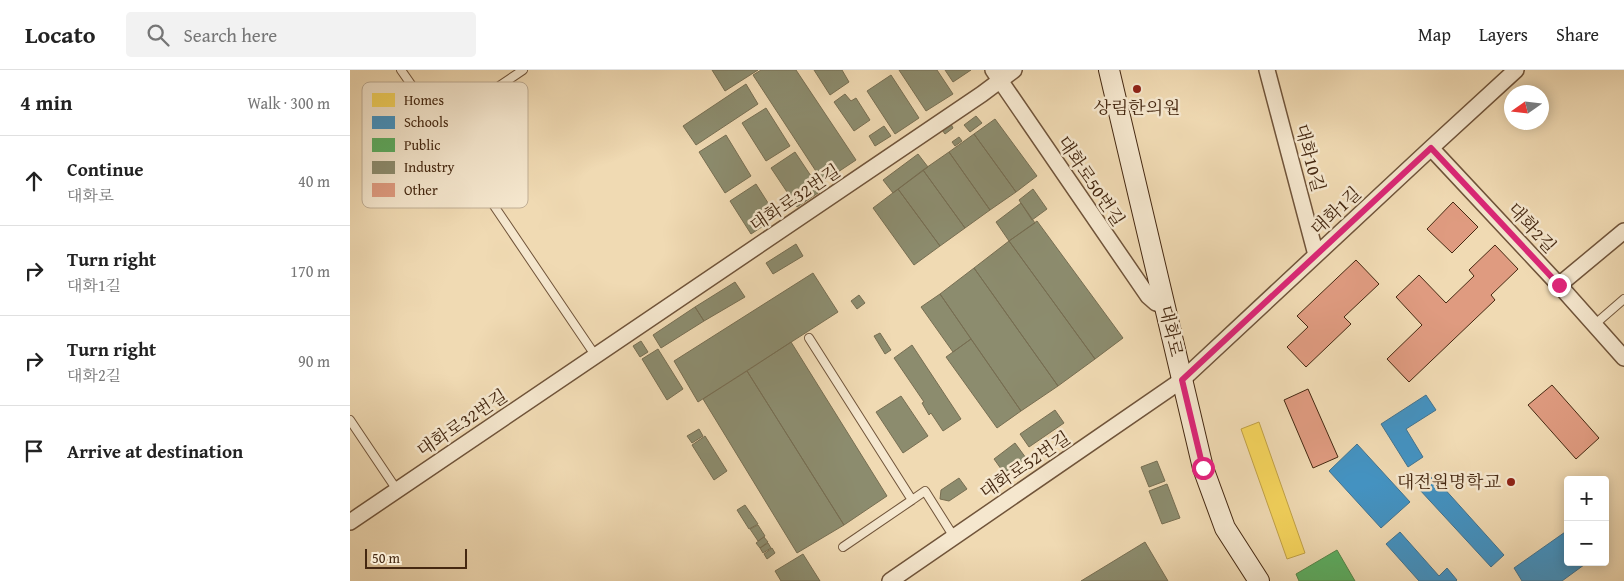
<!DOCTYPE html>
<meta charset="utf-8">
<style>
:root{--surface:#fff;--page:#f2f2f2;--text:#222;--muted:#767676;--line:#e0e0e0}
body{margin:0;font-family:"Gentium Book Plus","Noto Serif KR",serif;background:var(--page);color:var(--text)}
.controls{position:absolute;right:15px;bottom:15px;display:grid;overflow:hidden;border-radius:5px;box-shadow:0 2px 12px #0003}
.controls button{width:45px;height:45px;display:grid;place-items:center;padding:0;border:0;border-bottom:1px solid var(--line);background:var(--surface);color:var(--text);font:25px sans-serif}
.compass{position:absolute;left:1154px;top:15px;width:45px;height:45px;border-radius:50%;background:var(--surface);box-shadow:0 2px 12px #0003;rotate:256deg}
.scale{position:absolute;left:15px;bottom:12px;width:102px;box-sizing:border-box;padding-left:5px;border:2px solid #452811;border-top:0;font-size:14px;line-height:18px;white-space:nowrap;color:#452811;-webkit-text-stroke:4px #f5e7ce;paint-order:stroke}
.stop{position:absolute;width:15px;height:15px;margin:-11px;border:4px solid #db2777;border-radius:50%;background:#fff}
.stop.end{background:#db2777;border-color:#fff;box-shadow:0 1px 5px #0008}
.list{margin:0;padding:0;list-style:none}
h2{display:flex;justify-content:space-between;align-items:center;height:65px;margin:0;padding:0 20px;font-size:21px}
h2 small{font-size:16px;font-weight:400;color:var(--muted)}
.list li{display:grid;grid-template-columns:32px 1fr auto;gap:15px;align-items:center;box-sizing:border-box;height:90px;padding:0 20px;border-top:1px solid var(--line)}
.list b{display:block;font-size:19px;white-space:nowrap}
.list p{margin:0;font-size:16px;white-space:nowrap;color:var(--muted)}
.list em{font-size:16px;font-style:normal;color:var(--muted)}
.icon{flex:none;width:28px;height:28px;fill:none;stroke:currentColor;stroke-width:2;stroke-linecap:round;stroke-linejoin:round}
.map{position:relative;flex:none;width:1274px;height:511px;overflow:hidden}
header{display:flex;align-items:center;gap:30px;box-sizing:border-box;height:70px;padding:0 25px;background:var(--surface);border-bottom:1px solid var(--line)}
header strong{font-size:24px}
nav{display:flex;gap:28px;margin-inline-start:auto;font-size:18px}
.search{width:350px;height:45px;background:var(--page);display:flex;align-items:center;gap:12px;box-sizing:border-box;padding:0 18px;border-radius:5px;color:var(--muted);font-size:19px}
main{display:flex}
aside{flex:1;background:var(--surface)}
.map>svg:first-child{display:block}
.homes{fill:#f6d55c;stroke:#c1a146}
.schools{fill:#4393c3;stroke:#44738e}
.public{fill:#5aae61;stroke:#548649}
.industry{fill:#8c8c6e;stroke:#776e52}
.building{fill:#df9b80;stroke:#452811}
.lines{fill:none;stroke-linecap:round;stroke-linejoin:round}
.service-casing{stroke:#70543a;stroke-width:10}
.minor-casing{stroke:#70543a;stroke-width:18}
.secondary-casing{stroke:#452811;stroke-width:22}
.service{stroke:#f5e7ce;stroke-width:8}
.minor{stroke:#f5e7ce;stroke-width:15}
.secondary{stroke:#f5e7ce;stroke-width:20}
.route{stroke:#db2777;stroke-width:6}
.poi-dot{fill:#8f2418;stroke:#f5e7ce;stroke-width:2}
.labels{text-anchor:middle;stroke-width:5;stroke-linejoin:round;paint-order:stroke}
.poi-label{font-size:18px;fill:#452811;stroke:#f5e7ce}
.street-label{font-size:18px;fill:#452811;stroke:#f5e7ce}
.key{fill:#f5e7ce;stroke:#c0ae95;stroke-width:1}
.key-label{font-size:14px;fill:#452811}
</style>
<header>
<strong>Locato</strong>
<div class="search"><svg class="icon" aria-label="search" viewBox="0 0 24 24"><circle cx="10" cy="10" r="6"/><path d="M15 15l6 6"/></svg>Search here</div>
<nav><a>Map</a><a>Layers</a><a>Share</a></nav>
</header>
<main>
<aside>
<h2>4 min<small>Walk · 300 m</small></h2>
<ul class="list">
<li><svg class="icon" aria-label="ahead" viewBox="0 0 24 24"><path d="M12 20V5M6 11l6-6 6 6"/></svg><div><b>Continue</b><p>대화로</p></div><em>40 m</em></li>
<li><svg class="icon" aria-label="right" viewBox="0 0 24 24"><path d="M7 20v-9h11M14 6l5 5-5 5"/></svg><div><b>Turn right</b><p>대화1길</p></div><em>170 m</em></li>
<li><svg class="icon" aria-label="right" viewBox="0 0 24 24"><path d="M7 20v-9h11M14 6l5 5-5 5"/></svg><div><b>Turn right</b><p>대화2길</p></div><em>90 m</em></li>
<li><svg class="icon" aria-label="arrive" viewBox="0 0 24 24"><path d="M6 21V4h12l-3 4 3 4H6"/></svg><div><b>Arrive at destination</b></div></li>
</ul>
</aside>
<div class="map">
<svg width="1274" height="511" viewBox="0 0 1274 511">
<rect width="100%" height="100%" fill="#f0dab3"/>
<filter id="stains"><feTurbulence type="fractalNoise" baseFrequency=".004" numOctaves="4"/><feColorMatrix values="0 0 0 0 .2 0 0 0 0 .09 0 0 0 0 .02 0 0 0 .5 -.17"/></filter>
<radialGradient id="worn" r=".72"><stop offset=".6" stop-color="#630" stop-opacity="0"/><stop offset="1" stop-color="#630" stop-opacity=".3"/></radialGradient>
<path class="homes" d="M909 352 955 483 937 489 891 359Z"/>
<path class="schools" d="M1076 325 1086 340 1056 359 1073 387 1058 397 1031 354Z
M1007 374 1060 432 1031 458 979 401Z
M1083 406 1154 485 1141 497 1069 419Z
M1218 460V492H1238L1212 511H1172L1164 498Z
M1050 462 1089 506 1097 498 1107 510 1106 511H1069L1036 474Z"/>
<path class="public" d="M987 480 1005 511H949L946 504Z"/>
<path class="industry" d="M362 0H408L375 21Z
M411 0H446L506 90 473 112 403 5Z
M464 0H492L499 12 480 25Z
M549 0H587L603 24 576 41Z
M595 0H621L603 12Z
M541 5 569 48 545 64 517 21Z
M396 14 408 34 346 75 333 56Z
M495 24 501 31 506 28 520 50 504 61 484 32Z
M416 38 440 76 416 91 392 53Z
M626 46 632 53 620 62 614 55Z
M645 49 687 106 666 122 624 64Z
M601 54 603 58 595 64 592 60Z
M534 56 541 66 525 76 519 66Z
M624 64 666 122 640 140 599 82Z
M376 65 401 106 375 123 349 82Z
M609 67 612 71 605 76 602 72Z
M445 82 471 121 447 137 421 98Z
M599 82 640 140 615 158 573 100Z
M568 84 578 97 543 123 533 110Z
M573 100 615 158 590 176 548 119Z
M406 114 427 147 401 164 380 131Z
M548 119 590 176 564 195 523 138Z
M683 119 697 139 682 150 669 130Z
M671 133 685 153 659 171 646 152Z
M687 151 773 268 745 289 659 171Z
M659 171 745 289 708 316 624 198Z
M446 174 453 186 423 204 416 193Z
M624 198 708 316 671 341 590 224Z
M463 203 488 242 348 332 324 291Z
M385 212 395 227 354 251 345 237Z
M590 224 621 269 603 282 571 237Z
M509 225 515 233 507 239 501 231Z
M345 237 354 251 311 278 303 265Z
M530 263 541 280 535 284 524 266Z
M621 269 671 341 647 358 596 287Z
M291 271 298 282 290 287 283 276Z
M441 272 537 426 494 455 397 301Z
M562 275 611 349 593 361 581 343 579 345 572 333 574 332 544 288Z
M308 279 333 319 317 330 292 289Z
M397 301 494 455 447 483 353 329Z
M551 326 578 366 553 383 526 342Z
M705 340 714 353 679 377 670 364Z
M349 359 353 366 342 373 337 366Z
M355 366 377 401 364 410 342 375Z
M665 373 676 388 654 403 644 389Z
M807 391 815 411 799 417 791 397Z
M609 408 617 419 599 431 590 429 591 420Z
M817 414 830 448 812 454 799 421Z
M395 435 408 454 399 459 387 440Z
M408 455 415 466 408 471 400 459Z
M414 467 418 472 410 478 406 473Z
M795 472 818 511H731Z
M418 473 421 478 413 483 410 478Z
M422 478 425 483 417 489 414 484Z
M453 484 470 511H431L425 501Z"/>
<path class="building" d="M1103 132 1128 157 1102 183 1077 159Z
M1145 175 1168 199 1141 225 1145 230 1059 312 1037 289 1072 255 1046 227 1069 205 1096 233 1124 206 1119 200Z
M1006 190 1029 214 994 247 1001 254 956 297 937 277 958 257 947 246Z
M1202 315 1249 368 1226 389 1178 335Z
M958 319 988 387 963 398 934 330Z"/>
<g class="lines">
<defs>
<path id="service" d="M51 0 90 56 245 285
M90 56 173 0
M1244 255 1274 229
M459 268 562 430 575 421 604 467
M0 350 47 420
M493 477 562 430"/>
<path id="minor" d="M643 0 798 226 806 233 815 236
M917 0 966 185
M1081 78 1209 215 1274 288
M1209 215 1274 161
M0 452 632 24 664 0
M540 511 832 310 1081 78 1166 0"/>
<path id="secondary" d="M759 0 853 398 875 458 909 511"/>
</defs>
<use href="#service" class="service-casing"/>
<use href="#minor" class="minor-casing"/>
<use href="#secondary" class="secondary-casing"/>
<use href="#service" class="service"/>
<use href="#minor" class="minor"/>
<use href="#secondary" class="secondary"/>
</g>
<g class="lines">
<path class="route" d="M853 398 832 310 1081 78 1209 215"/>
</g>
<g class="poi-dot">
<circle cx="787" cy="19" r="5"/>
<circle cx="1161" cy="412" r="5"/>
</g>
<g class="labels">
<g class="poi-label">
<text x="787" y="44">상림한의원</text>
<text x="1151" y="418" text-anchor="end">대전원명학교</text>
</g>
<g class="street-label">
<text transform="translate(960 88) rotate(75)" y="6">대화10길</text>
<text transform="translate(741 111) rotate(56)" y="6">대화로50번길</text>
<text transform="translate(445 128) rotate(-34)" y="6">대화로32번길</text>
<text transform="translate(986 141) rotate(-43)" y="6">대화1길</text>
<text transform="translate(1182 158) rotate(47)" y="6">대화2길</text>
<text transform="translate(821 261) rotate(77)" y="6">대화로</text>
<text transform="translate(112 353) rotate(-34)" y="6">대화로32번길</text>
<text transform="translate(675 395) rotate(-34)" y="6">대화로52번길</text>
</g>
</g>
<rect x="12" y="12" width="166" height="126" rx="8" class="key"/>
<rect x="22" y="23" width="23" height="14" fill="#f6d55c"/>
<rect x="22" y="46" width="23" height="13" fill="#4393c3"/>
<rect x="22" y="68" width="23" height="14" fill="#5aae61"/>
<rect x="22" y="91" width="23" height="13" fill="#8c8c6e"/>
<rect x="22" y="113" width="23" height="14" fill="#df9b80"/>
<g class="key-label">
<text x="54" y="35">Homes</text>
<text x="54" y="57">Schools</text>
<text x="54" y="80">Public</text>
<text x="54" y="102">Industry</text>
<text x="54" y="125">Other</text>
</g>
<rect width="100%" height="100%" filter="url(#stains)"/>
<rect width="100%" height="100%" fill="url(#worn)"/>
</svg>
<div class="controls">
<button>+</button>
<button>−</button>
</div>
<svg class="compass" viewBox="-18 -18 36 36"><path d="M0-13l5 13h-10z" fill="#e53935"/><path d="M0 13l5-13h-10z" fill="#767676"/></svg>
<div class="scale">50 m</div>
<div class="stop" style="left:853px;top:398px"></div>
<div class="stop end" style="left:1209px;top:215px"></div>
</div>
</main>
